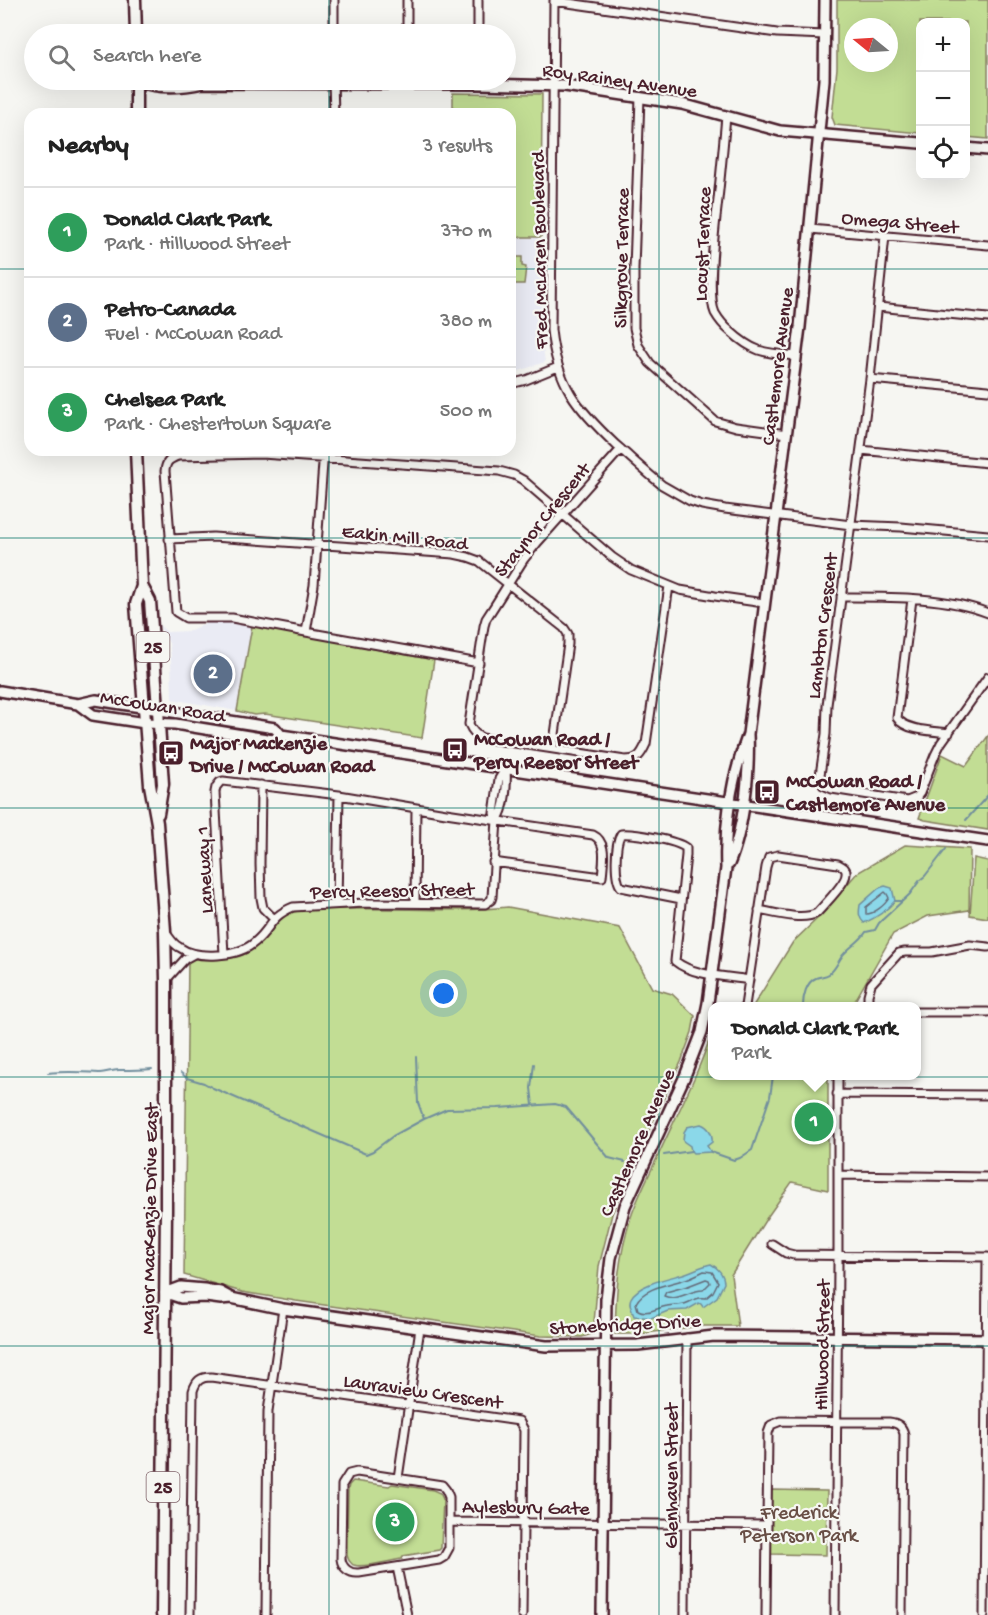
<!DOCTYPE html>
<meta charset="utf-8">
<style>
:root{--surface:#fff;--page:#f6f6f6;--text:#222;--muted:#767676;--line:#e0e0e0;--accent:#4a1f2b}
body{margin:0;font-family:"Gochi Hand",sans-serif;background:var(--page);color:var(--text)}
.controls{position:absolute;right:18px;top:18px;display:grid;overflow:hidden;border-radius:12px;box-shadow:0 6px 24px #0002}
.controls button{width:54px;height:54px;display:grid;place-items:center;padding:0;border:0;border-bottom:2px solid var(--line);background:var(--surface);color:var(--text);font:30px sans-serif}
.compass{position:absolute;left:844px;top:18px;width:54px;height:54px;border-radius:50%;background:var(--surface);box-shadow:0 6px 24px #0002;rotate:288deg}
.you{position:absolute;left:444px;top:994px;width:21px;height:21px;margin:-15px;border:4px solid #fff;border-radius:50%;background:#1a73e8;box-shadow:0 0 0 9px #1a73e833}
.badge{display:grid;place-items:center;width:39px;height:39px;border-radius:50%;background:var(--accent);color:#fff;font-size:20px;font-weight:700}
.pin{position:absolute;translate:-50% -50%;border:3px solid #fff;box-shadow:0 2px 6px #0006}
.popup{position:absolute;left:708px;top:1002px;width:213px;height:78px;box-sizing:border-box;display:grid;place-content:center;border-radius:12px;background:var(--surface);filter:drop-shadow(0 2px 4px #0005);font-size:20px;white-space:nowrap;color:var(--muted)}
.popup b{font-size:22px;color:var(--text)}
.popup::after{content:'';position:absolute;left:50%;top:100%;margin-left:-12px;border:12px solid transparent;border-top-color:var(--surface)}
.list{margin:0;padding:0;list-style:none}
h2{display:flex;justify-content:space-between;align-items:center;height:78px;margin:0;padding:0 24px;font-size:26px}
h2 small{font-size:20px;font-weight:400;color:var(--muted)}
.list li{display:grid;grid-template-columns:39px 1fr auto;gap:18px;align-items:center;box-sizing:border-box;height:90px;padding:0 24px;border-top:2px solid var(--line)}
.list b{display:block;font-size:22px;white-space:nowrap}
.list p{margin:0;font-size:20px;white-space:nowrap;color:var(--muted)}
.list em{font-size:20px;font-style:normal;color:var(--muted)}
.icon{flex:none;width:33px;height:33px;fill:none;stroke:currentColor;stroke-width:2;stroke-linecap:round;stroke-linejoin:round}
.map{position:relative;flex:none;width:988px;height:1615px;overflow:hidden}
.search{position:absolute;background:var(--surface);box-shadow:0 6px 24px #0002;left:24px;top:24px;width:492px;height:66px;display:flex;align-items:center;gap:15px;box-sizing:border-box;padding:0 21px;border-radius:33px;color:var(--muted);font-size:22px}
.panel{position:absolute;background:var(--surface);box-shadow:0 6px 24px #0002;left:24px;top:108px;width:492px;height:348px;border-radius:18px}
.map>svg:first-child{display:block}
.built{fill:#eaebf4}
.green{fill:#c2dd94;stroke:#867e60;stroke-width:1.5;fill-rule:evenodd}
.water{fill:#8bd8e9;stroke:#718e9d;stroke-width:1.5}
.lines{fill:none;stroke-linecap:round;stroke-linejoin:round}
.shore{stroke:#646977;stroke-width:1.5}
.stream{stroke:#718e9d;stroke-width:2}
.street-casing{stroke:#4a1f2b;stroke-width:11}
.secondary-casing{stroke:#4a1f2b;stroke-width:14}
.primary-casing{stroke:#4a1f2b;stroke-width:15}
.street{stroke:#f6f6f2;stroke-width:7}
.secondary{stroke:#f6f6f2;stroke-width:9}
.primary{stroke:#f6f6f2;stroke-width:10}
.grid{fill:none;stroke:#0f766e;stroke-width:1.5;stroke-opacity:0.55}
.labels{text-anchor:middle;stroke-width:4.5;stroke-linejoin:round;paint-order:stroke}
.shield{fill:#f6f6f2;stroke:#7e6067;stroke-width:1.5}
.shield-label{font-size:18px;font-weight:bold;fill:#4a1f2b}
.street-label{font-size:20px;fill:#4a1f2b;stroke:#f6f6f2}
.poi-label{font-size:20px;font-weight:bold;fill:#4a1f2b;stroke:#f6f6f2;text-anchor:start}
.park-label{font-size:20px;fill:#684e45;stroke:#f6f6f2}
</style>
<div class="map">
<svg width="988" height="1615" viewBox="0 0 988 1615">
<rect width="100%" height="100%" fill="#f6f6f2"/>
<filter id="ink" filterUnits="userSpaceOnUse"><feTurbulence type="fractalNoise" baseFrequency=".0167" numOctaves="2"/><feDisplacementMap in="SourceGraphic" scale="12" xChannelSelector="R" yChannelSelector="G"/><feConvolveMatrix kernelMatrix="1 2 1 2 8 2 1 2 1" color-interpolation-filters="sRGB"/></filter>
<g filter="url(#ink)">
<path class="built" d="M510 237H541V332L545 362 510 374Z
M209 622H228L252 626 237 711 172 699 171 657 169 643 158 624 167 632 191 631Z"/>
<path class="green" d="M837 0H988V139L966 137V22H920V133L835 125 832 117 837 68ZM853 27H889V63H853Z
M453 93 542 94 541 237H510V114H453Z
M510 257H522V266L526 267 524 284H510Z
M252 626 434 660 422 738 265 714 254 715 237 711Z
M988 736V830L925 820 919 818 942 754 966 766Z
M905 845 970 849 969 910 928 916 893 934 852 1006H753L793 942 819 917 857 873Z
M974 858 988 861V918L970 915Z
M508 907 620 928 652 988 672 994 695 1016 692 1032 681 1062 627 1177 612 1214 599 1266 593 1334 582 1337 541 1336 296 1301 242 1292 184 1275 188 960C207 956 228 963 247 953 267 942 273 915 298 911 313 908 329 909 344 909 398 907 454 913 508 907Z
M712 1032V1076H828V1190L792 1182 766 1219 731 1275 738 1326H700L639 1334H615C616 1292 618 1258 631 1217 638 1196 648 1177 657 1158 676 1116 698 1075 712 1032Z
M353 1481 389 1486 392 1484 433 1490 440 1493 443 1499 441 1548 439 1550 403 1556 402 1559C392 1560 358 1570 352 1564 348 1561 348 1559 347 1555L348 1489 349 1485Z
M771 1490 827 1491 826 1555 771 1554Z"/>
<path class="water" d="M885 886 892 888 895 901C886 911 876 918 864 923 858 917 859 912 860 905L879 888Z
M701 1124C709 1127 713 1134 712 1142L707 1146 711 1152 693 1153 691 1151 690 1146 683 1141 684 1132 687 1127Z
M711 1264C718 1268 724 1275 724 1283L717 1297 703 1307 701 1304 699 1303 687 1310 668 1311 651 1318 634 1316C632 1310 628 1304 631 1298 638 1284 669 1278 683 1274 693 1271 701 1266 711 1264Z"/>
<g class="lines">
<path class="shore" d="M885 892 887 894 889 898C885 905 874 914 866 914V907Z
M704 1271 712 1272 718 1282 713 1292 706 1298C697 1297 694 1300 687 1303 681 1306 673 1304 667 1306 656 1308 648 1315 638 1310L636 1303C644 1287 671 1284 686 1279 692 1277 698 1274 704 1271Z
M706 1279 709 1280 710 1283 703 1290C689 1290 678 1302 664 1296L666 1292 688 1286Z"/>
<path class="stream" d="M966 820 988 795
M895 901H902
M803 1006C803 997 806 982 816 978 820 976 825 977 829 974 836 969 838 961 843 955 850 946 860 942 866 932L875 930 879 923 910 894 920 880 925 876 946 849
M416 1057 418 1103 424 1119
M48 1073C65 1071 82 1072 100 1073 106 1073 112 1070 119 1070 130 1070 141 1070 152 1069
M181 1073 187 1078 204 1083 213 1088 366 1154 373 1151 393 1136 424 1119 447 1109 498 1108 555 1104 566 1107 609 1158 625 1162
M533 1105 531 1088 534 1064
M711 1152 734 1160 740 1158 752 1150 770 1097 773 1076
M664 1155 691 1151"/>
<defs>
<path id="street" d="M554 0 551 330C557 385 577 408 616 445 631 458 646 472 662 485L690 501 702 505 725 509 851 525 901 527 988 535
M554 1 777 33 825 35
M334 34V0
M407 34V0
M478 34V0
M333 81 334 114
M640 97 634 269V328L638 345 650 363 715 421 736 427 787 434
M726 116C723 150 720 184 716 217 714 239 707 295 715 313 719 320 724 326 730 331 754 353 765 353 796 356
M810 229 988 245
M885 236 870 379 827 705 826 734 820 775 823 785 832 789 907 801 917 797 920 793 935 755 941 743 988 677
M878 307 988 318
M870 379 988 390
M510 384 526 380 558 367
M621 449 537 543 524 559 495 605 486 619 484 626 469 724C472 731 475 735 482 738L625 760C638 760 641 755 646 744L669 586
M324 450 314 585 306 632 479 663
M861 450 988 463
M169 539 213 537 454 554 468 557 479 561 564 628 568 634V644L553 748
M841 597C887 597 946 596 988 613
M912 599 897 718C905 731 935 731 949 733
M306 632 232 618H186L176 612 165 471C166 461 170 459 178 456L262 454 499 471 514 475 523 480 612 557 631 570 680 590 715 596 764 603
M261 785 260 864 261 898 263 908 274 919
M497 820C506 809 507 783 506 768
M681 899 621 887C614 879 615 843 621 834 634 833 676 840 686 848V855L675 961C693 976 726 976 749 980
M415 903 416 808
M337 904 339 795
M166 933C170 938 173 944 179 947 197 960 239 957 255 942 272 928 269 917 293 907L365 903 485 904 491 900 492 897 497 820 494 813 499 779 506 768
M224 954 215 792 216 787 220 782 223 781 339 795 446 813 593 835C608 842 603 863 602 877L493 862
M166 980 185 959 194 954
M745 1006 766 867 769 857 778 855 838 864C842 866 847 868 846 874 846 883 824 905 817 913 803 921 775 913 759 910
M868 1006V995L871 984 899 953 905 952H932L970 945 988 947
M916 1012H988
M837 1094 988 1095
M838 1175 988 1177
M772 1244 786 1253 794 1255 988 1257
M357 1472 442 1485 446 1490 449 1497V1548L444 1557 439 1560 359 1573C350 1574 342 1568 341 1559L342 1485 349 1474Z
M398 1478 420 1328
M449 1522 767 1525
M397 1567 407 1615
M190 1615 193 1391C196 1381 200 1377 211 1377L519 1421 524 1430 522 1615
M266 1615 268 1411 283 1309
M685 1615 687 1338
M766 1615 768 1433 771 1425 781 1421 889 1422C898 1423 902 1426 904 1434L902 1615
M835 1615 838 1264V1076
M984 1615 987 1257"/>
<path id="secondary" d="M136 81C158 89 181 88 203 83L478 84 565 86 682 104 780 131 920 143
M966 148 988 150
M0 691 78 704 96 700 275 728 281 735
M78 704 93 715 145 723 175 724 273 740 281 735 988 841
M729 864C744 828 750 772 748 734L800 327 824 80 825 0
M165 1293 181 1287 204 1289 220 1292 231 1298 283 1309 546 1346 638 1345 714 1336 988 1339
M166 1293 181 1298 206 1297 221 1299 231 1298
M602 1615 606 1299 611 1258 625 1206 685 1076 702 1032 708 1003 726 868C724 823 732 776 748 734"/>
<path id="primary" d="M135 0 136 34
M136 114V80
M136 450 142 586 136 604 150 785 157 823 165 931 166 980V1210L162 1615
M142 586 150 601 157 695 163 784 158 814"/>
</defs>
<use href="#street" class="street-casing"/>
<use href="#secondary" class="secondary-casing"/>
<use href="#primary" class="primary-casing"/>
<use href="#street" class="street"/>
<use href="#secondary" class="secondary"/>
<use href="#primary" class="primary"/>
</g>
</g>
<path class="grid" d="M329 0V34M659 0V1615M329 80V114M0 269H30M510 269H988M329 450V1615M0 538H988M0 808H988M0 1077H988M0 1346H988"/>
<defs>
<symbol id="bus-square" viewBox="-11 -11 22 22"><rect x="-9" y="-9" width="18" height="18" rx="4" fill="#4a1f2b" stroke="#f6f6f2"/><path d="M-5-6H5V4H4V6H2V4H-2V6H-4V4H-5ZM-3.5-4V0h7V-4ZM-3.5 1.2v1.5H-2V1.2ZM2 1.2v1.5H3.5V1.2Z" fill="#fff"/></symbol>
</defs>
<g fill-rule="evenodd">
<use href="#bus-square" x="440" y="735" width="30" height="30"/>
<use href="#bus-square" x="156" y="738" width="30" height="30"/>
<use href="#bus-square" x="752" y="777" width="30" height="30"/>
</g>
<g class="labels">
<g class="shield">
<rect x="136.5" y="632" width="33" height="30" rx="4.5"/>
<rect x="146.5" y="1472" width="33" height="30" rx="4.5"/>
</g>
<g class="shield-label">
<text x="153" y="653">25</text>
<text x="163" y="1493">25</text>
</g>
<g class="street-label">
<text transform="translate(620 79) rotate(8)" y="7">Roy Rainey Avenue</text>
<text transform="translate(900 221) rotate(5)" y="7">Omega Street</text>
<text transform="translate(701 244) rotate(-88)" y="7">Locust Terrace</text>
<text transform="translate(538 250) rotate(-91)" y="7">Fred McLaren Boulevard</text>
<text transform="translate(620 258) rotate(-89)" y="7">Silkgrove Terrace</text>
<text transform="translate(776 366) rotate(-83)" y="7">Castlemore Avenue</text>
<text transform="translate(541 519) rotate(-51)" y="7">Staynor Crescent</text>
<text transform="translate(405 536) rotate(6)" y="7">Eakin Mill Road</text>
<text transform="translate(821 626) rotate(-83)" y="7">Lambton Crescent</text>
<text transform="translate(163 705) rotate(9)" y="7">McCowan Road</text>
<text transform="translate(203 870) rotate(-93)" y="7">Laneway 1</text>
<text transform="translate(392 889) rotate(-1)" y="7">Percy Reesor Street</text>
<text transform="translate(636 1142) rotate(-66)" y="7">Castlemore Avenue</text>
<text transform="translate(148 1219) rotate(-89)" y="7">Major MacKenzie Drive East</text>
<text transform="translate(625 1323) rotate(-3)" y="7">Stonebridge Drive</text>
<text transform="translate(821 1345) rotate(-89)" y="7">Hillwood Street</text>
<text transform="translate(423 1390) rotate(8)" y="7">Lauraview Crescent</text>
<text transform="translate(670 1476) rotate(-90)" y="7">Glenhaven Street</text>
<text transform="translate(526 1506) rotate(1)" y="7">Aylesbury Gate</text>
</g>
<g class="poi-label">
<text x="474" y="745">McCowan Road /<tspan x="474" dy="23">Percy Reesor Street</tspan></text>
<text x="190" y="749">Major Mackenzie<tspan x="190" dy="23">Drive / McCowan Road</tspan></text>
<text x="786" y="787">McCowan Road /<tspan x="786" dy="23">Castlemore Avenue</tspan></text>
</g>
<g class="park-label">
<text x="799" y="1518">Frederick<tspan x="799" dy="23">Peterson Park</tspan></text>
</g>
</g>
</svg>
<div class="controls">
<button>+</button>
<button>−</button>
<button><svg class="icon" aria-label="locate" viewBox="0 0 24 24"><circle cx="12" cy="12" r="6"/><path d="M12 2v4M12 18v4M2 12h4M18 12h4"/></svg></button>
</div>
<svg class="compass" viewBox="-18 -18 36 36"><path d="M0-13l5 13h-10z" fill="#e53935"/><path d="M0 13l5-13h-10z" fill="#767676"/></svg>
<div class="you"></div>
<div class="pin badge" style="left:814px;top:1122px;background:#2e9e5b">1</div>
<div class="popup"><b>Donald Clark Park</b>Park</div>
<div class="pin badge" style="left:213px;top:674px;background:#5c6f8a">2</div>
<div class="pin badge" style="left:395px;top:1522px;background:#2e9e5b">3</div>
<div class="search"><svg class="icon" aria-label="search" viewBox="0 0 24 24"><circle cx="10" cy="10" r="6"/><path d="M15 15l6 6"/></svg>Search here</div>
<section class="panel">
<h2>Nearby<small>3 results</small></h2>
<ul class="list">
<li><span class="badge" style="background:#2e9e5b">1</span><div><b>Donald Clark Park</b><p>Park · Hillwood Street</p></div><em>370 m</em></li>
<li><span class="badge" style="background:#5c6f8a">2</span><div><b>Petro-Canada</b><p>Fuel · McCowan Road</p></div><em>380 m</em></li>
<li><span class="badge" style="background:#2e9e5b">3</span><div><b>Chelsea Park</b><p>Park · Chestertown Square</p></div><em>500 m</em></li>
</ul>
</section>
</div>
